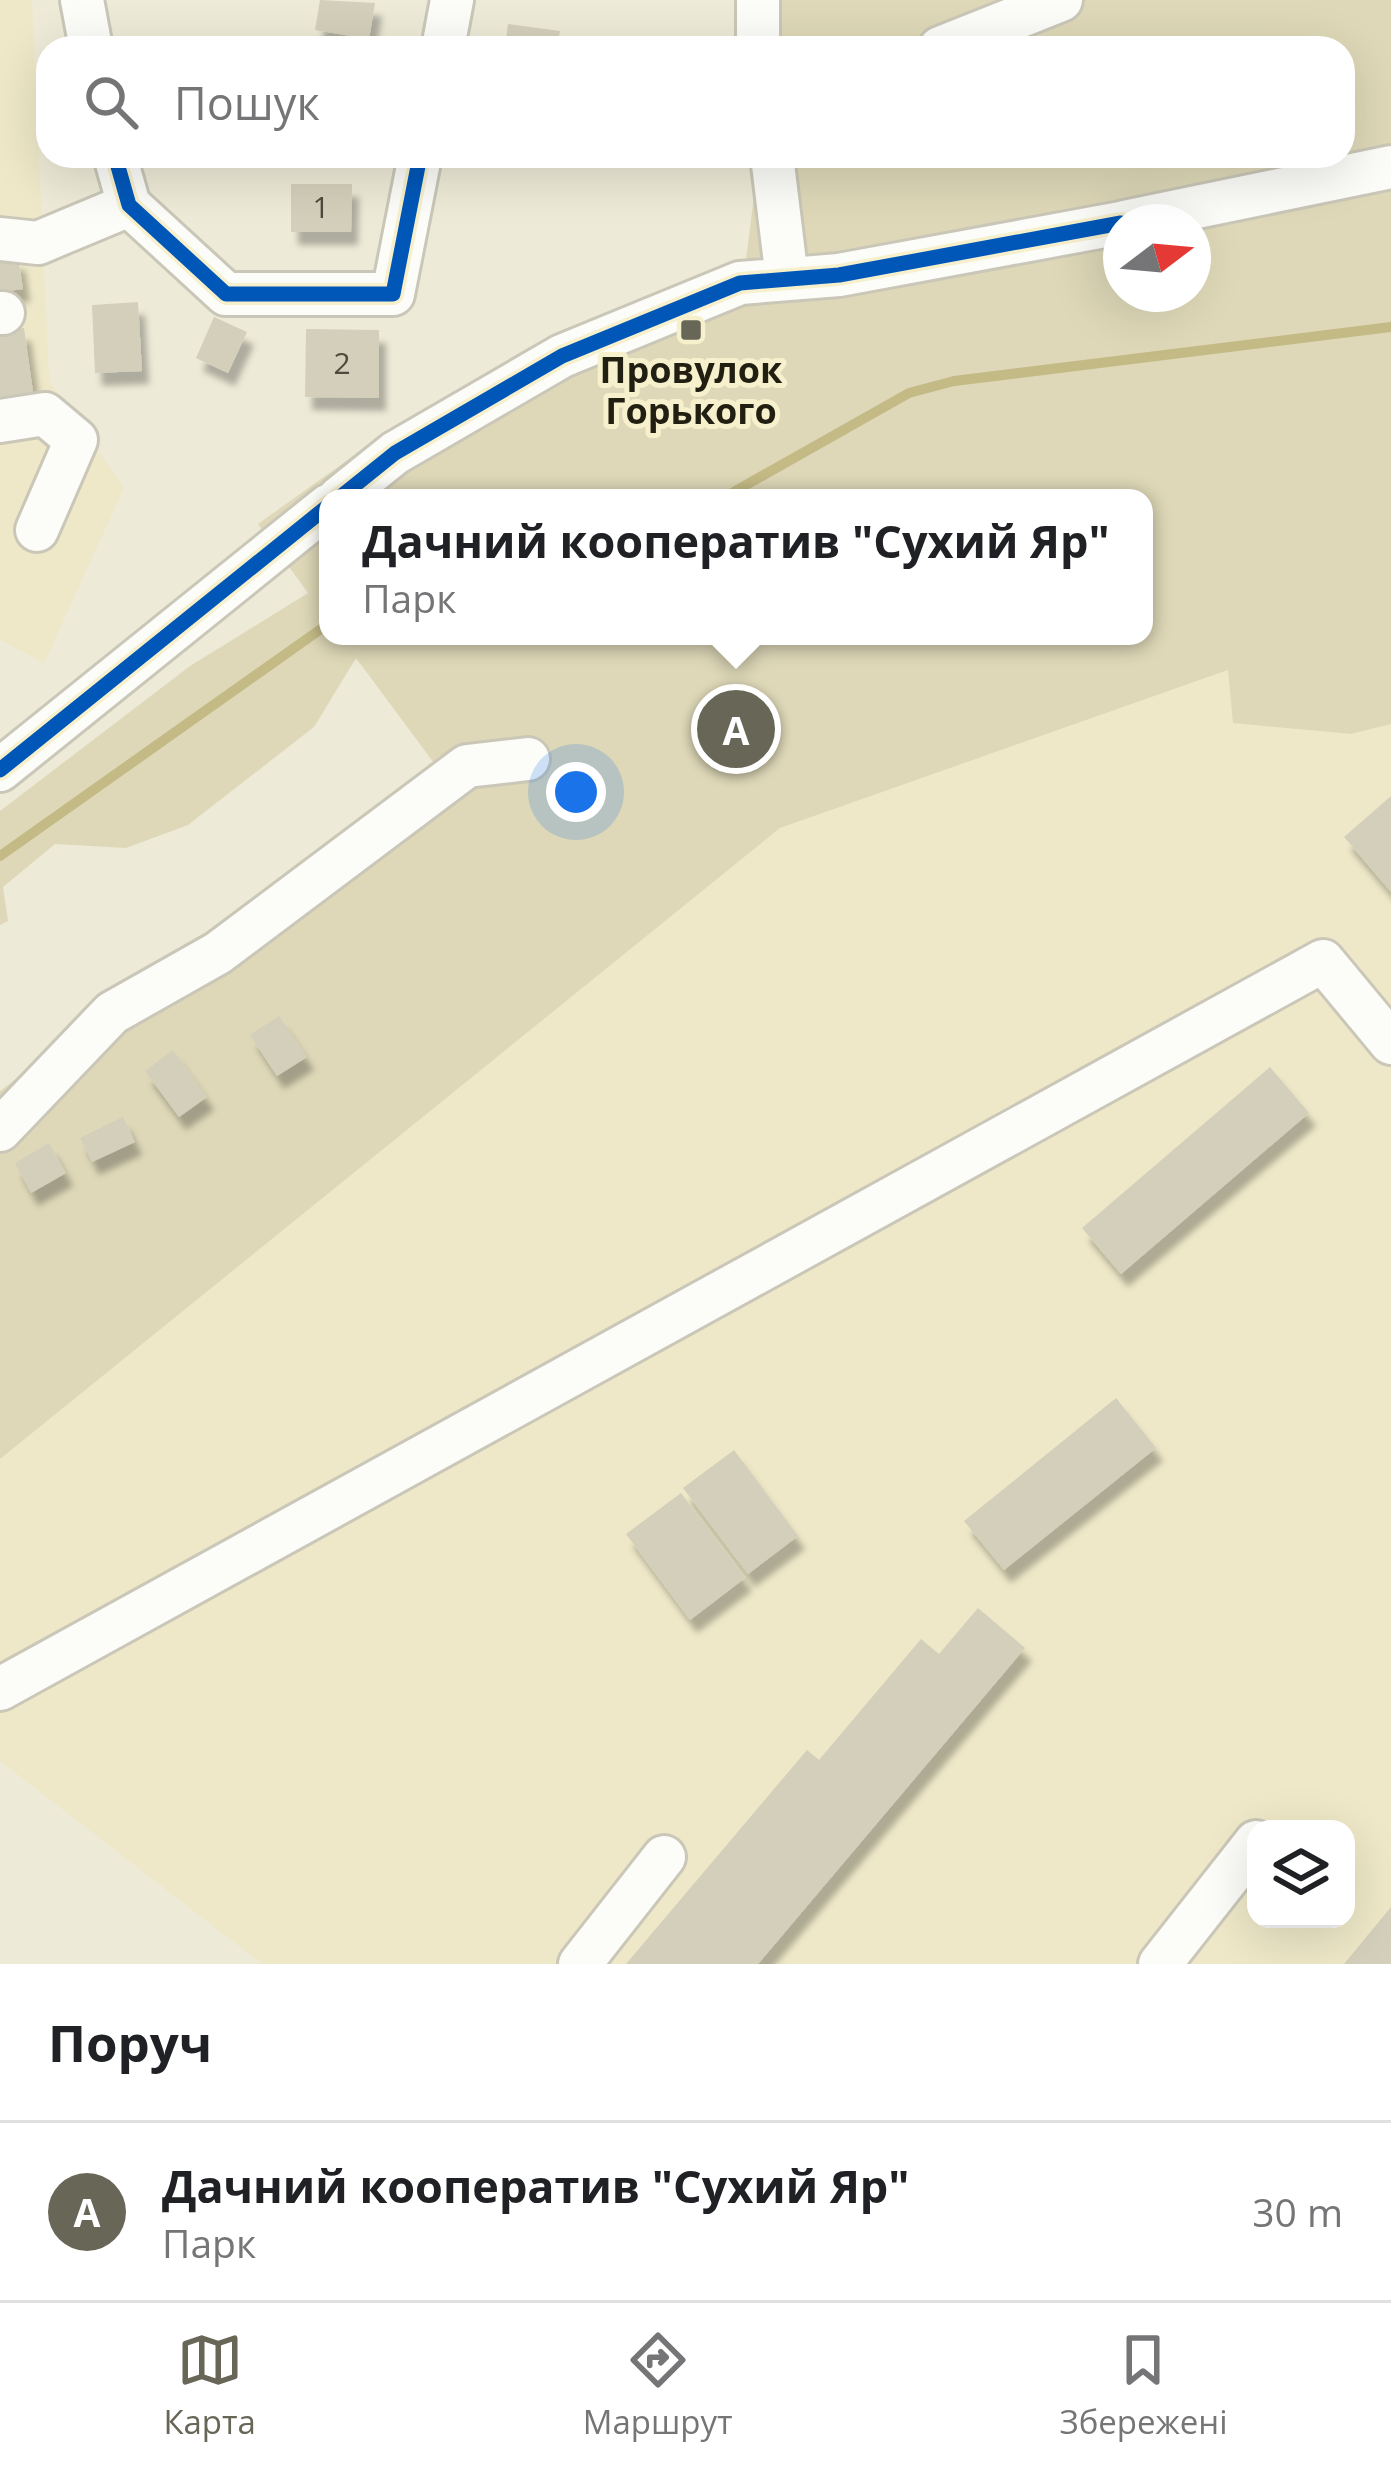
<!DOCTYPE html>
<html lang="uk">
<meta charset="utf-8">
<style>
:root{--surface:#fff;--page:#f2f2f2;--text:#202124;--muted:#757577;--line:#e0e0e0;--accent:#686657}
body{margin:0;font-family:"Open Sans",sans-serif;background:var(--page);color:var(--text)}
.controls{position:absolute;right:36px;bottom:36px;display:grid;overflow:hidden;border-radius:24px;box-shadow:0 12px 48px #0002}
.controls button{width:108px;height:108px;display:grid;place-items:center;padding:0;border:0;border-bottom:3px solid var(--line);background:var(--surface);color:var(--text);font:60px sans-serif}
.compass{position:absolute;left:1103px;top:204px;width:108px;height:108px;border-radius:50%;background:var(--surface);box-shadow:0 12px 48px #0002;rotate:74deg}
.you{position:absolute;left:576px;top:792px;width:42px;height:42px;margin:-30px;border:9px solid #fff;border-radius:50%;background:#1a73e8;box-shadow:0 0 0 18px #1a73e833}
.badge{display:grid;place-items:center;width:78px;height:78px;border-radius:50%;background:var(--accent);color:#fff;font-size:39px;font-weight:700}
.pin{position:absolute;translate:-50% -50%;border:6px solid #fff;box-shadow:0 3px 12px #0006}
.popup{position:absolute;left:319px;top:489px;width:834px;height:156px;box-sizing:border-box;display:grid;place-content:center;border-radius:24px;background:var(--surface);filter:drop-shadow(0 3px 9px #0005);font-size:39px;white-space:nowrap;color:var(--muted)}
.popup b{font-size:45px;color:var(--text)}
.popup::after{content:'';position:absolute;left:50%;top:100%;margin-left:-24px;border:24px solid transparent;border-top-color:var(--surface)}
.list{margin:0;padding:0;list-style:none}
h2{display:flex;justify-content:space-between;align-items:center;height:156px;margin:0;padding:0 48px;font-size:51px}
h2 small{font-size:39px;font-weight:400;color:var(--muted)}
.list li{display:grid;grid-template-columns:78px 1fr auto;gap:36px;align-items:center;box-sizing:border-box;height:180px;padding:0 48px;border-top:3px solid var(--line)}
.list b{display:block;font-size:45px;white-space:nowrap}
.list p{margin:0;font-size:39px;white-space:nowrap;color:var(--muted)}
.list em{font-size:39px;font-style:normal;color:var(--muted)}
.icon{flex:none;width:66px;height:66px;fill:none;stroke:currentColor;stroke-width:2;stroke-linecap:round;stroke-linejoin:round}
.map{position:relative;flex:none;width:1391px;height:1964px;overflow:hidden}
.search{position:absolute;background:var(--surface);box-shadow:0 12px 48px #0002;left:36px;right:36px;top:36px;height:132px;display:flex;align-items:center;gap:30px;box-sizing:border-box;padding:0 42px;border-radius:36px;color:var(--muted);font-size:45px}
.sheet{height:336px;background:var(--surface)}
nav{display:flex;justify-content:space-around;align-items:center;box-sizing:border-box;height:168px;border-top:3px solid var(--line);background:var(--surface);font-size:33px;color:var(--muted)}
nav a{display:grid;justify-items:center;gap:6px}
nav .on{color:var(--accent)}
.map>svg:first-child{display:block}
.built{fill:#eee8c8;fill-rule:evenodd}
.green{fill:#ded8b8;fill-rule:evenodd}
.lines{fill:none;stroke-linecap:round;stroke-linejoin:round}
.stream{stroke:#c4ba86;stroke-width:10}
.building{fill:#d3cfba;filter:url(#shadow)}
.minor-casing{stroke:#cac7b8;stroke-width:48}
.minor{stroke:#fcfcf9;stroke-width:42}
.cycleway-casing{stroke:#f7f0cd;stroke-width:22}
.cycleway{stroke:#0057b8;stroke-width:15}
.poi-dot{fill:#686657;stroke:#f7f0cd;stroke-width:4.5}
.labels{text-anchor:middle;stroke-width:10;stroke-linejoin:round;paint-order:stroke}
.number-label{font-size:30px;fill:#4e4b3c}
.poi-label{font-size:36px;font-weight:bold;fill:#211f12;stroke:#f7f0cd}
</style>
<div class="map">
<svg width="1391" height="1964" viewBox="0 0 1391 1964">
<defs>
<filter id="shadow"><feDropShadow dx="7" dy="13" stdDeviation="3" flood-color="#0004"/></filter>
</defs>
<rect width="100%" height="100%" fill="#edead7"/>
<path class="built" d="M0 0H32L49 381 124 488 44 663 0 640Z
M1229 670 1351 734 1391 724V1964H262L0 1761V1459L780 828ZM1256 1829H1346V1919H1256Z"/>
<path class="green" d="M778 0H1391V724L1351 734 1233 723 1228 670 780 828 0 1459V1091L434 763 356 658 314 727 188 825 126 848 55 844 3 887 8 921 0 925V811L190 666 308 593 258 524 384 434 683 285 746 260 759 156H1343V48H772ZM1121 222H1193V294H1121ZM328 498H1144V636H328Z"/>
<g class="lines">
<path class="stream" d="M723 498 909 393 954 381 1391 327
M0 856 328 624"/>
</g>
<path class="building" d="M320 0 375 3 369 39 315 30Z
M508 24 560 31 557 48H505Z
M291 184H352L351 232H291Z
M18 257 23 289 0 292V259Z
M138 302 142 371 95 373 92 305Z
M214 317 247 332 228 373 196 358Z
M24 328 34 399 0 404V331Z
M306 329 379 330V398L305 397Z
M1391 796V892L1344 837Z
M279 1016 307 1057 277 1076 250 1035Z
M173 1050 207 1097 179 1117 145 1071Z
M1270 1067 1309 1113 1121 1274 1082 1228Z
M123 1117 135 1142 92 1162 80 1138Z
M49 1143 66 1173 31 1193 15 1163Z
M1116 1398 1156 1448 1004 1570 964 1521Z
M734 1450 798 1536 748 1574 683 1488Z
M681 1493 745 1578 690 1620 626 1534Z
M978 1608 1025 1648 758 1964H626L807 1750 819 1760 921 1639 939 1654Z
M1391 1907V1964H1344Z"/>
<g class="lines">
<defs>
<path id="minor" d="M82 0 91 48
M758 0V48
M443 48 452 0
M940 48 1061 0
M115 156 129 205 226 294H393L420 156
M772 156 787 279
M1124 222 1391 167
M0 239 38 243 129 205
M0 313H3
M0 421 45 414 76 440 37 530
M339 498 395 453 562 356 740 283 839 275 1121 223
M0 770 328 506
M0 1130 112 1013 218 953 467 766 528 759
M0 1689 1323 961 1391 1043
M580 1964 664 1857
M1160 1964 1256 1842"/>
</defs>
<use href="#minor" class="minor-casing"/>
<use href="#minor" class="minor"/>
<defs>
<path id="cycleway" d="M115 156 129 205 226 294H393L420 156
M339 498 395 453 562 356 740 283 839 275 1121 223
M0 770 328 506"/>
</defs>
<use href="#cycleway" class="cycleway-casing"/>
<use href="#cycleway" class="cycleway"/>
</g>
<rect class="poi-dot" x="679" y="318" width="24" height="24" rx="6"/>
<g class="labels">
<g class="number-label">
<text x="321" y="218">1</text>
<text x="342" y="374">2</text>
</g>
<g class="poi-label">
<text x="691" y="383">Провулок<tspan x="691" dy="41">Горького</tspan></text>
</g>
</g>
</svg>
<div class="controls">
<button><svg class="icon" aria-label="layers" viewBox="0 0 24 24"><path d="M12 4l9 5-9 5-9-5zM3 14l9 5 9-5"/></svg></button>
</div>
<svg class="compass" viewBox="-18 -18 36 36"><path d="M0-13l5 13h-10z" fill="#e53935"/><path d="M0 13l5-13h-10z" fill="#757577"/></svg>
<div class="you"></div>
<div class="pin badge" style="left:736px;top:729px">A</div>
<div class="popup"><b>Дачний кооператив &quot;Сухий Яр&quot;</b>Парк</div>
<div class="search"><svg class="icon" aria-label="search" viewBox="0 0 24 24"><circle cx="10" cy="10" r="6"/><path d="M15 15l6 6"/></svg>Пошук</div>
</div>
<section class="sheet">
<h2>Поруч<small></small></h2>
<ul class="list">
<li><span class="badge">A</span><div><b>Дачний кооператив &quot;Сухий Яр&quot;</b><p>Парк</p></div><em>30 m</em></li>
</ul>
</section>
<nav>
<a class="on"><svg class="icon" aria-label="map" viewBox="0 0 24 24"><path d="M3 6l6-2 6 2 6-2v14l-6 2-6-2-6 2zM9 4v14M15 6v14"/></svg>Карта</a>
<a><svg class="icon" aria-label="directions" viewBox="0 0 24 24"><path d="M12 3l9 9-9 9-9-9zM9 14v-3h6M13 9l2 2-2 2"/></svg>Маршрут</a>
<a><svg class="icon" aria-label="saved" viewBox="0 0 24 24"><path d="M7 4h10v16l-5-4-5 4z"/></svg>Збережені</a>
</nav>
